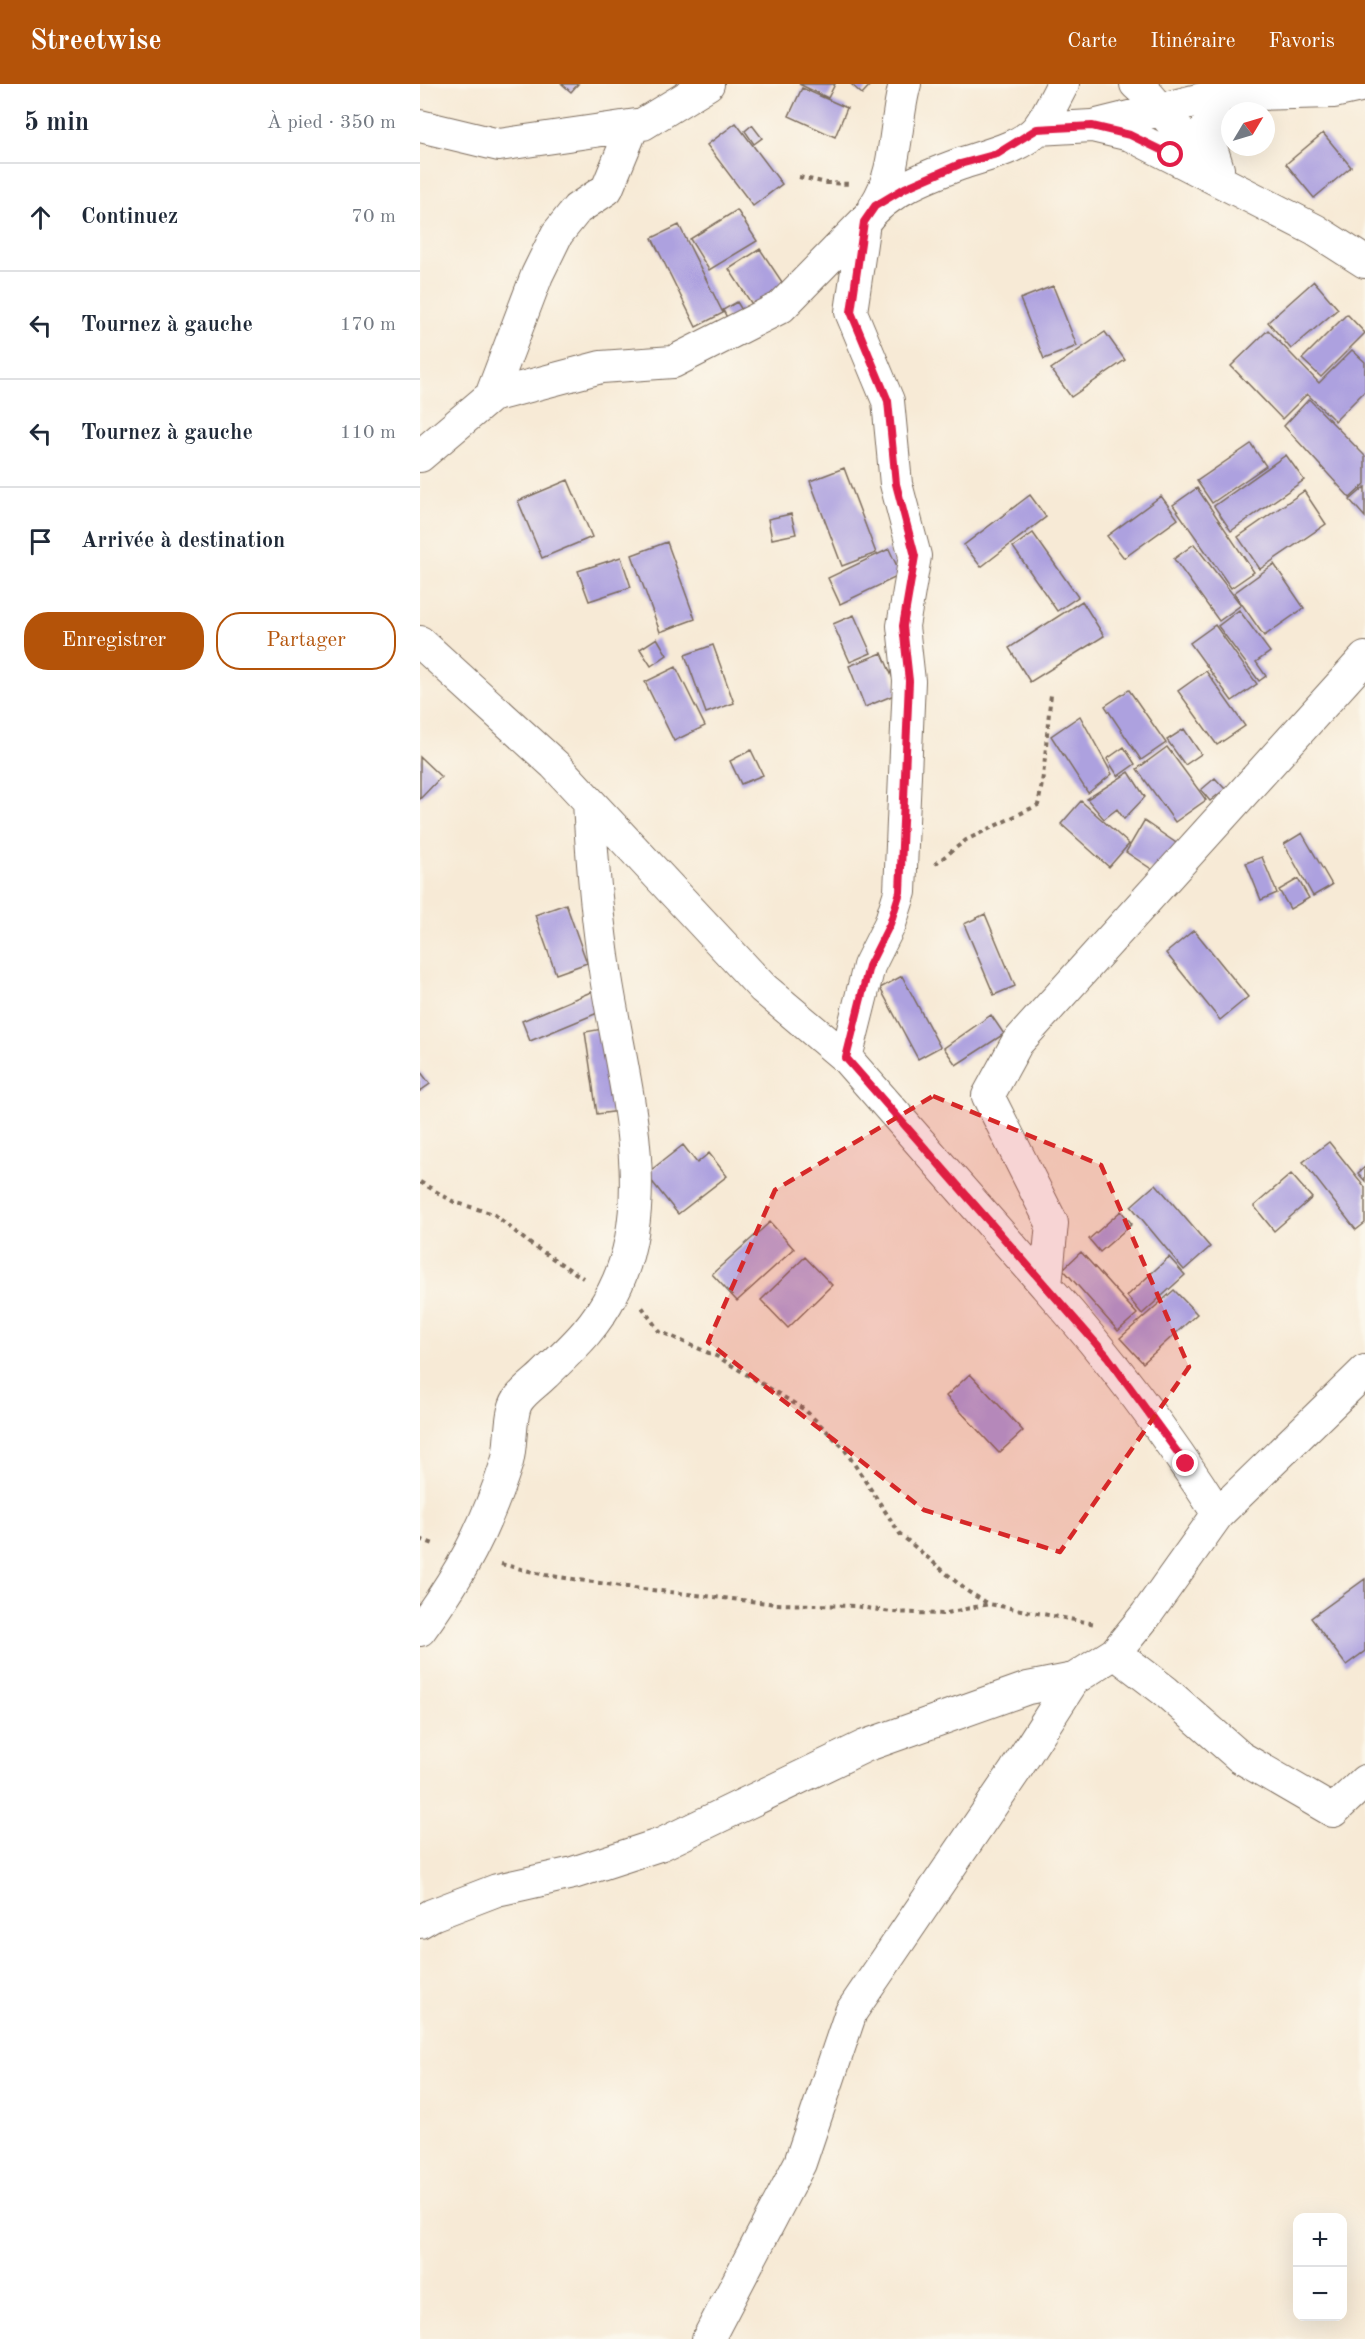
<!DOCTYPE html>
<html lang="fr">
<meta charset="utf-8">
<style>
:root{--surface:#fff;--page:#f2f2f3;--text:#1f2937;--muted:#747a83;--line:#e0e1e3;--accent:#b45309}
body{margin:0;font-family:"Old Standard TT",serif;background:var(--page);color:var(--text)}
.controls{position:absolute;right:18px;bottom:18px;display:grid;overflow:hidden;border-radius:12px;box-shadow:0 6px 24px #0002}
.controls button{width:54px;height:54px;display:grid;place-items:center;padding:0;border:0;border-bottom:2px solid var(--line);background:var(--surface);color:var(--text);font:30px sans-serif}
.compass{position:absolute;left:801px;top:18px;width:54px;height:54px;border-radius:50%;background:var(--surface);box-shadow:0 6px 24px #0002;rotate:52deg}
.stop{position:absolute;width:18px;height:18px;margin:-14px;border:4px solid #e11d48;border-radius:50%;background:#fff}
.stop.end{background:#e11d48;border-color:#fff;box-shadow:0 2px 6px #0008}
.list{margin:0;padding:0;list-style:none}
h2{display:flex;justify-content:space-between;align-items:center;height:78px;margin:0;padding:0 24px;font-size:26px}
h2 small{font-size:20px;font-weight:400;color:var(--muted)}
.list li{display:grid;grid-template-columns:39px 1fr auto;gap:18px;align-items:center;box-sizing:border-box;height:108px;padding:0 24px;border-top:2px solid var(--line)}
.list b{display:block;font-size:22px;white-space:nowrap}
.list em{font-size:20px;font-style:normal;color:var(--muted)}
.actions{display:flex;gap:12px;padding:18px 24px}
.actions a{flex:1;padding:14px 0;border:2px solid var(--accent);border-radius:24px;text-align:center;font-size:21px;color:var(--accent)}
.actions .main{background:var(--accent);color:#fff}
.icon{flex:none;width:33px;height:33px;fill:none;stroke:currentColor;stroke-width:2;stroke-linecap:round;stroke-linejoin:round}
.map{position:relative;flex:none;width:945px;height:2255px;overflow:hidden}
header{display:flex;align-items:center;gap:36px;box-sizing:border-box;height:84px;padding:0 30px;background:var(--accent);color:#fff}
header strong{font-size:28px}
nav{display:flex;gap:33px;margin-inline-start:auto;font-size:21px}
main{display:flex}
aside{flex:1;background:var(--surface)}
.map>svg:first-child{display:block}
.building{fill:#ada1df}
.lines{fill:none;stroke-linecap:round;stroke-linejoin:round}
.street-casing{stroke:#7d6d5e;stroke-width:34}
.path{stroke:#7d6d5e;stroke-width:4;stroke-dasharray:4.5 4.5;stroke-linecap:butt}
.street{stroke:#fff;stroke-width:32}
.route{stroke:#e11d48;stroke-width:8}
.marked{fill:#d62828;fill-opacity:0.2;stroke:#d62828;stroke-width:4.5;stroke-dasharray:12 8;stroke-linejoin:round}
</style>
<header>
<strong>Streetwise</strong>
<nav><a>Carte</a><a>Itinéraire</a><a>Favoris</a></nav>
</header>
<main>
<aside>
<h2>5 min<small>À pied · 350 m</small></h2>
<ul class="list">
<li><svg class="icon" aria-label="ahead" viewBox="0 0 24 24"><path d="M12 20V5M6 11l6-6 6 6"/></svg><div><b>Continuez</b></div><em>70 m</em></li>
<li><svg class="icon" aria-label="left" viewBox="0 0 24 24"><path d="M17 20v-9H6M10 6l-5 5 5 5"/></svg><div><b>Tournez à gauche</b></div><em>170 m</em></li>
<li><svg class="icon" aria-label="left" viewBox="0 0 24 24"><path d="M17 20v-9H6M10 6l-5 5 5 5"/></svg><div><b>Tournez à gauche</b></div><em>110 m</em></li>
<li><svg class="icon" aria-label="arrive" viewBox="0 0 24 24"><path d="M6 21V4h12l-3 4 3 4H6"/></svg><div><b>Arrivée à destination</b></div></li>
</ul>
<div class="actions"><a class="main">Enregistrer</a><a>Partager</a></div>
</aside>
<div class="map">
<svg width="945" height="2255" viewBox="0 0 945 2255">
<rect width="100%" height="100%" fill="#fbf7ec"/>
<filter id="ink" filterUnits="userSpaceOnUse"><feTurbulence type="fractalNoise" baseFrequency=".0167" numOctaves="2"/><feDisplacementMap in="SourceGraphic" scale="12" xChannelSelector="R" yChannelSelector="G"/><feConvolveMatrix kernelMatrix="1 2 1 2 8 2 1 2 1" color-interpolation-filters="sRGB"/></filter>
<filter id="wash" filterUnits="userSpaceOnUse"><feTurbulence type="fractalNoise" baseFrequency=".008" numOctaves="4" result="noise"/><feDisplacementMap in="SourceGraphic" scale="24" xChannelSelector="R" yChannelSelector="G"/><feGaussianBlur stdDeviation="1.35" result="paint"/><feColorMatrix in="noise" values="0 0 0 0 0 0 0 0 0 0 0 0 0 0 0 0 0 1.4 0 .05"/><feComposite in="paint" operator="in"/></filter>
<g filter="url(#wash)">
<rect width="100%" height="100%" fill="#f7ead6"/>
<g id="blocks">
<path class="building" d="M142 0H158L151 8Z
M379 0H415L408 14Z
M431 0H451L442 10Z
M382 4 427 24 415 53 369 32Z
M316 39 362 100 333 122 287 61Z
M332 41 342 54 334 60 325 47Z
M903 49 931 83 894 114 866 80Z
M317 126 337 157 289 186 270 155Z
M259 141 303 229 276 243 232 154Z
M340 165 364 201 333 222 309 185Z
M894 197 918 225 871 265 848 238Z
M633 202 657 262 624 275 600 215Z
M317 218 325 231 310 239 303 226Z
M927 230 945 249 901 293 882 275Z
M848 246 899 299 932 266 945 278V307L915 337 887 310 862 335 811 282Z
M685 248 705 276 651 313 631 285Z
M889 315 945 372V400L930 414 864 342Z
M831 360 846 382 792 419 777 397Z
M866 371 884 396 811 447 794 422Z
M424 384 456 469 422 482 390 397Z
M148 396 172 453 122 474 98 417Z
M945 403V433L930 416Z
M777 404 834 488 811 504 753 421Z
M884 407 906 440 840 485 818 453Z
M610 411 626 433 561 483 544 461Z
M741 412 758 435 704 474 687 452Z
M371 430 376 450 352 455 348 435Z
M613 449 658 513 637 527 593 463Z
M247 458 275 535 240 548 212 471Z
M774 460 821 521 799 537 754 475Z
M469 465 481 491 420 520 408 494Z
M201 473 211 503 169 517 158 487Z
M854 480 884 524 844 552 814 509Z
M662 517 684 552 610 598 589 564Z
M819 526 850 568 836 578 846 592 839 597 798 542Z
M434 531 451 569 430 578 413 540Z
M795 541 837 600 812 617 770 559Z
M237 554 247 571 231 582 220 565Z
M293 561 314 619 286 629 265 571Z
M462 569 479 609 445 623 429 582Z
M256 583 285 642 254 657 225 598Z
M786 587 825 642 797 661 758 607Z
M709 606 746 659 721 676 685 622Z
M660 632 692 690 668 709 631 652Z
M764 645 781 670 765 681 747 656Z
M704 663 715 680 698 692 687 675Z
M747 663 786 716 755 738 717 685Z
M331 666 343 691 321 700 310 677Z
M0 673 21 693 0 715Z
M709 688 725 713 704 735 697 725 684 735 667 715Z
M795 694 805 705 790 717 781 706Z
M661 717 709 760 689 783 641 740Z
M724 737 762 763 742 792 706 768Z
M882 749 912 801 893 812 864 760Z
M842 773 857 809 841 816 826 779Z
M878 795 889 814 870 825 859 806Z
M146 820 167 879 136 890 115 831Z
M565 830 595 902 574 911 544 840Z
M774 846 828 913 800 936 746 869Z
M482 892 520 963 498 975 460 904Z
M178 905 187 925 110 957 102 937Z
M571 931 584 950 536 981 524 964Z
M188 944 200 1027 177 1030 165 948Z
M0 987 10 1000 0 1007Z
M909 1058 945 1103V1139L936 1146 883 1078Z
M263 1061 277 1079 289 1069 307 1092 258 1130 226 1090Z
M945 1083V1097L938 1089Z
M871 1090 892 1114 854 1147 834 1122Z
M736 1100 790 1163 764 1186 711 1122Z
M701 1127 712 1140 680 1168 669 1155Z
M350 1138 374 1165 317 1217 292 1190Z
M661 1168 717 1230 698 1247 643 1185Z
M385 1173 412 1201 368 1244 341 1216Z
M749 1173 765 1191 722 1230 707 1212Z
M754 1206 777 1230 723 1279 700 1254Z
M550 1290 603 1347 579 1369 526 1312Z
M945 1495V1567L926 1581 891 1534Z"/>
</g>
</g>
<g filter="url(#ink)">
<use href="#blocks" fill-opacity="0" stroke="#7d6d5e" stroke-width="1.5"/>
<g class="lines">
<defs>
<path id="street" d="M716 0 729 12 793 86
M677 41 798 11 914 8 945 1
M0 42 79 61 223 40 288 0
M617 45 672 42 710 51 895 146 945 178
M798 85 786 47 802 0
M455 122C478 88 474 39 485 0
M71 312 117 191 137 150 157 125 187 105 213 42
M0 372 71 312 181 283 253 278 361 223 444 138C465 108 507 92 540 80 563 72 602 64 618 44 628 31 635 14 643 0
M0 558 135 681 343 904 426 974 626 1202
M426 974 449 882 470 840 480 808 489 597 483 542 495 472 476 400 468 317 431 228 444 138
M798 1430C746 1348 691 1275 626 1202L632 1139 568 1012 597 959 945 574
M0 1546C42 1488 65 1446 87 1378 92 1362 89 1329 98 1316 104 1307 116 1299 124 1291 153 1263 174 1245 193 1208 241 1115 201 991 186 893 177 835 172 777 169 718
M695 1569 745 1607 820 1673 913 1727 945 1697
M0 1838 12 1831 77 1806 153 1789 242 1760 445 1662 608 1604 654 1595 695 1569 726 1531 798 1430 945 1287
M288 2255 380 2079 431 1928 595 1687 654 1595"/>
</defs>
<use href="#street" class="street-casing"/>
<path class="path" d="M379 93 407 99 431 100
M515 780 546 756 618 721C626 684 626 649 631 611
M0 1098 34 1118 74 1130 109 1159 163 1194
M222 1223 239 1247 298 1273 385 1326 423 1363 480 1450 547 1507 569 1520
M0 1455 16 1461
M81 1480 125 1491 214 1504 356 1520 434 1522 471 1528 522 1530 569 1520 676 1540"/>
<use href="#street" class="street"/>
</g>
</g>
<g class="lines" filter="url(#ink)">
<path class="route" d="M751 71 710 51 672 42 617 45 577 70 540 80 485 104 455 122 444 138 431 228 468 317 476 400 495 472 483 542 489 597 480 808 470 840 449 882 426 974 687 1272 766 1380"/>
</g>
<path class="marked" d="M513 1012 681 1081 769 1283 640 1468 504 1426 288 1258 355 1106Z"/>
</svg>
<div class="controls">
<button>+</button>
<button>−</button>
</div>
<svg class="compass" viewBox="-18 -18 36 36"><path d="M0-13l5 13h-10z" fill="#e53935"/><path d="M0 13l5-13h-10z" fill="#747a83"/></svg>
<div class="stop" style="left:751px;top:71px"></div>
<div class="stop end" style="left:766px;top:1380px"></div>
</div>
</main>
